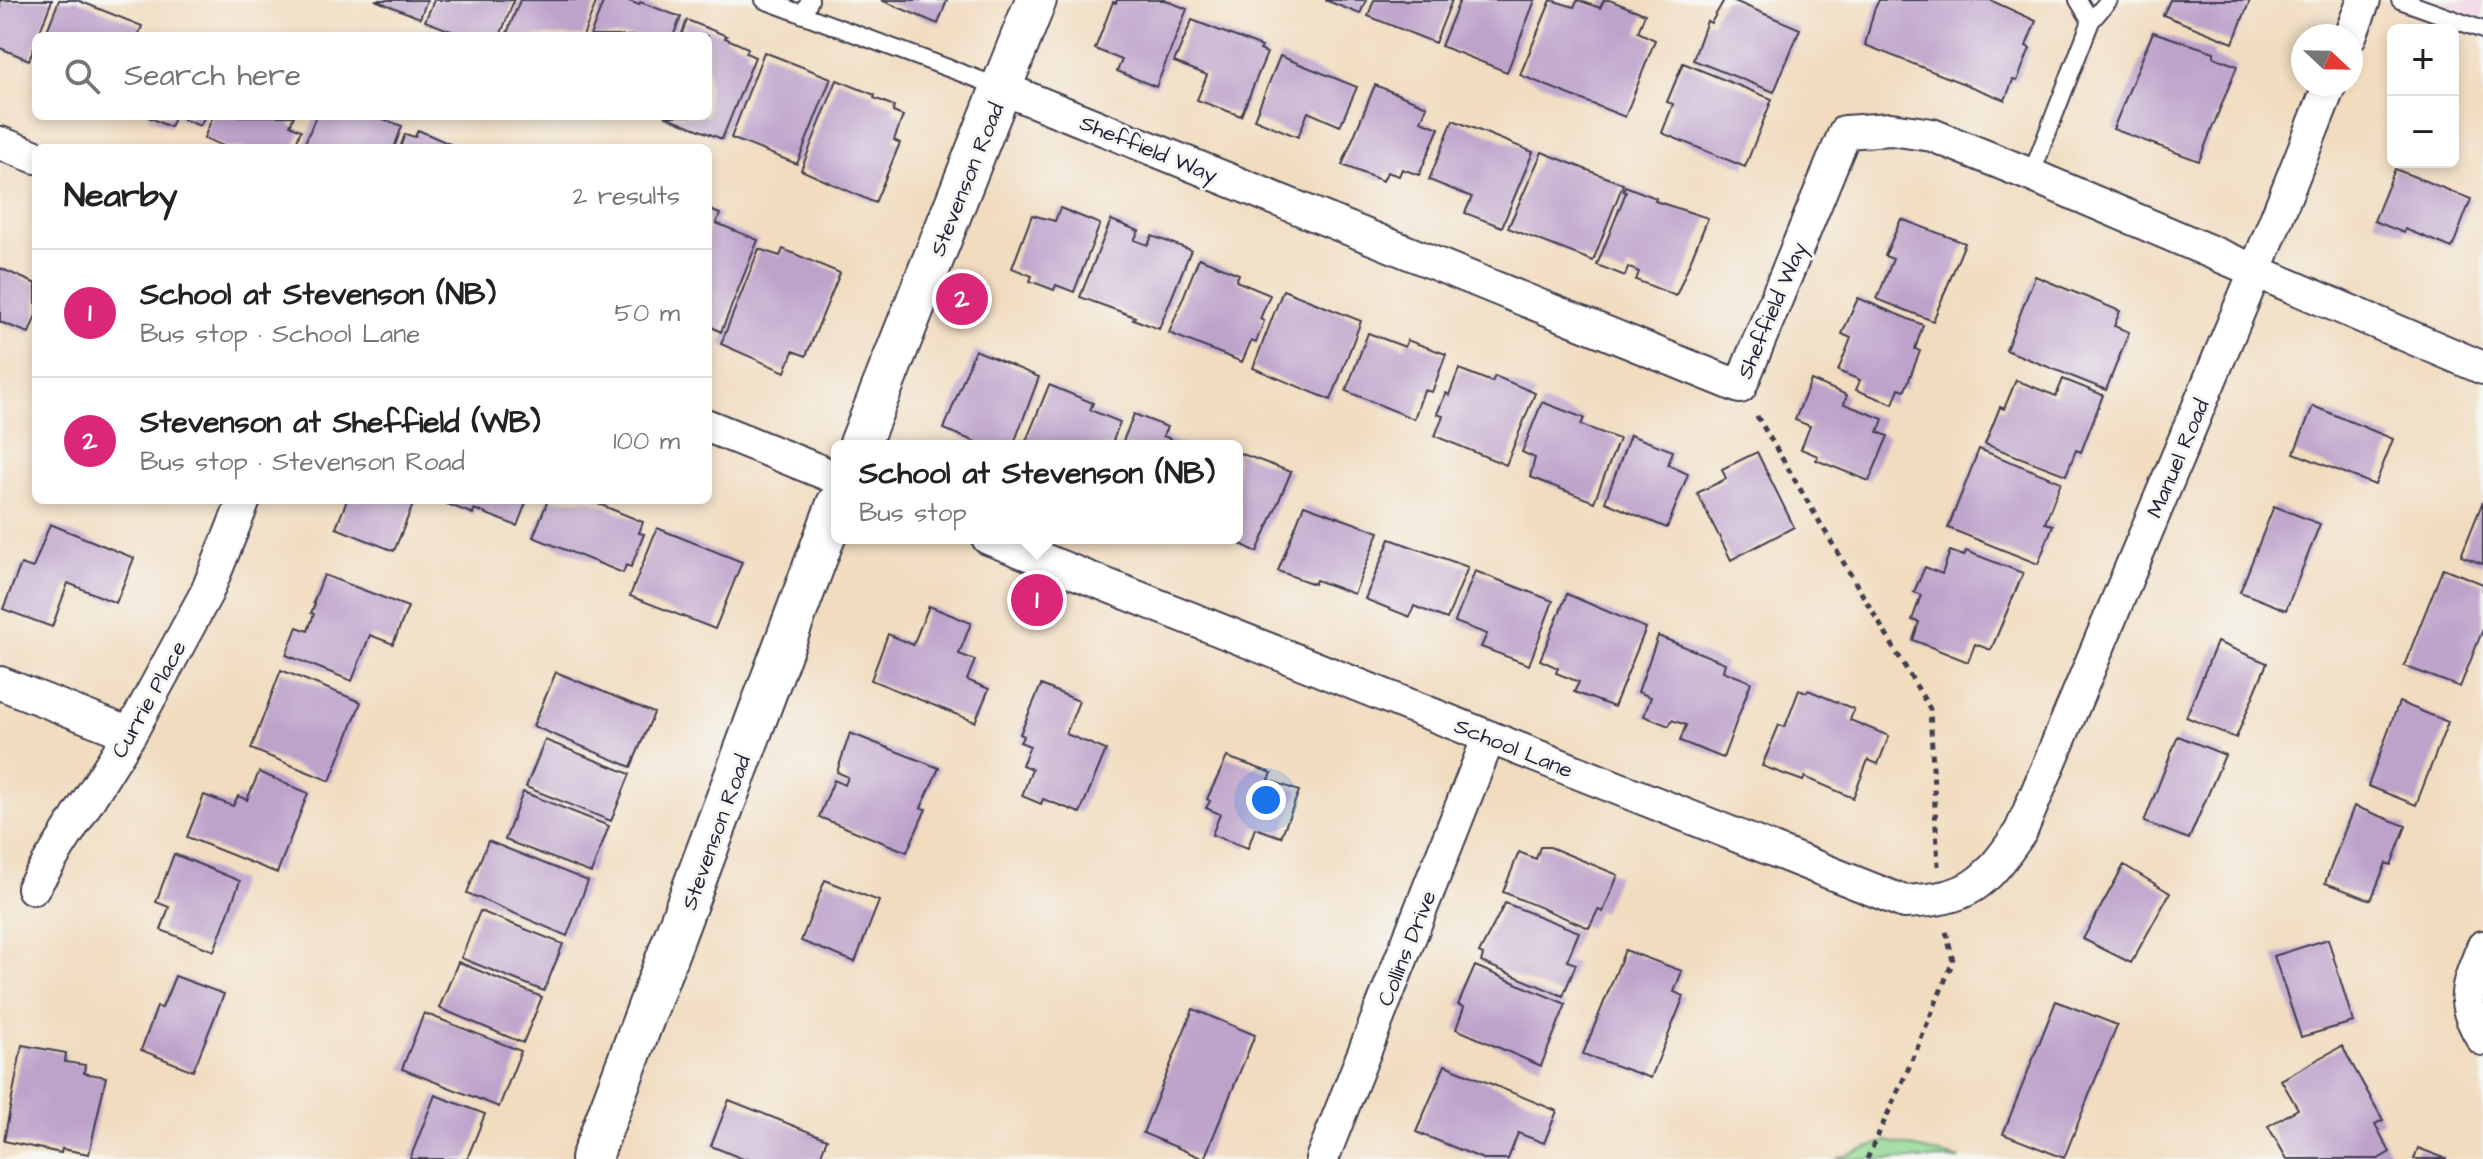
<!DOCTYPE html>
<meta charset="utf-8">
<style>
:root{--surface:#fff;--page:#f2f2f2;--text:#222;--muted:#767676;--line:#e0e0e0;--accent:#db2777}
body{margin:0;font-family:"Architects Daughter",sans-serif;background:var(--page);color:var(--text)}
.controls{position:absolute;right:24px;top:24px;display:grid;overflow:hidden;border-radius:12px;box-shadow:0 4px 12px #0003}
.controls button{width:72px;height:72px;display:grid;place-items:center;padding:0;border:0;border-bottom:2px solid var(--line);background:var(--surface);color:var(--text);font:40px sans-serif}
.compass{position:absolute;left:2291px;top:24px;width:72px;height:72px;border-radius:50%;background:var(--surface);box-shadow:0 4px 12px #0003;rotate:112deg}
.you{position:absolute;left:1266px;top:800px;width:28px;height:28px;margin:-20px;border:6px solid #fff;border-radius:50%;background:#1a73e8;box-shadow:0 0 0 12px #1a73e833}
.badge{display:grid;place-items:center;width:52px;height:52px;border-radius:50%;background:var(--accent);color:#fff;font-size:26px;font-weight:700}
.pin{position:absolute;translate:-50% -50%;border:4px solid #fff;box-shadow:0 2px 8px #0006}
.popup{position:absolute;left:831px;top:440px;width:412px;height:104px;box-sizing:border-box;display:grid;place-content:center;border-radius:12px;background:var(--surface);filter:drop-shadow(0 2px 6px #0005);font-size:26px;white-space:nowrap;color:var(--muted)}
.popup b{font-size:30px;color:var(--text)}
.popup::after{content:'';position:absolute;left:50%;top:100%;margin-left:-16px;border:16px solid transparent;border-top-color:var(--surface)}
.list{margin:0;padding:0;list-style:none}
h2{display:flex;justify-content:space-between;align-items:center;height:104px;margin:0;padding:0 32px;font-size:34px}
h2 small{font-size:26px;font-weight:400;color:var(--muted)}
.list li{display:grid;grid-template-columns:52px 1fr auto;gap:24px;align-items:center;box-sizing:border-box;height:128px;padding:0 32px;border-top:2px solid var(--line)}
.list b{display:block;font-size:30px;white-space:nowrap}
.list p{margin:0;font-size:26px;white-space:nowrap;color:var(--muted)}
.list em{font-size:26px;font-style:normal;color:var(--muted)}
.icon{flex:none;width:44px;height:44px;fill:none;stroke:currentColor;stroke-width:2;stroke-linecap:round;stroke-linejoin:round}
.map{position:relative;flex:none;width:2483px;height:1159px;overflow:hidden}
.search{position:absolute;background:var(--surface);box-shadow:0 4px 12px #0003;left:32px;top:32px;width:680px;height:88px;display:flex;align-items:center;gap:20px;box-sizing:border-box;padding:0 28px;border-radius:12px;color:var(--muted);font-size:30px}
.panel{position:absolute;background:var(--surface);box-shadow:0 4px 12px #0003;left:32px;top:144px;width:680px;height:360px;border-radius:12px}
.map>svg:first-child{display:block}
.built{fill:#f2cfe2}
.green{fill:#92d993;stroke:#5a7e67;stroke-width:2}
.building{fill:#bda2ca}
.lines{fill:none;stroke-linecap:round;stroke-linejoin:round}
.service-casing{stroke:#413e4f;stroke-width:20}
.minor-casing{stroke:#413e4f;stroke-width:36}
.tertiary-casing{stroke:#413e4f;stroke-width:44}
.path{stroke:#413e4f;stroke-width:5;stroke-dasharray:6 6;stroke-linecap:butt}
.service{stroke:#fff;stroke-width:16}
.minor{stroke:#fff;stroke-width:32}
.tertiary{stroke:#fff;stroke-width:40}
.labels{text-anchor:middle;stroke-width:6;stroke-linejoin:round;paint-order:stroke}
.street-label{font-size:22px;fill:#22223b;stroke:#f6f6f2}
</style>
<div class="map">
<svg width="2483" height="1159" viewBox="0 0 2483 1159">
<rect width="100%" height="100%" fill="#f6f6f2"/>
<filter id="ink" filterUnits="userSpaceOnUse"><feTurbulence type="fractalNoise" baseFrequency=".0125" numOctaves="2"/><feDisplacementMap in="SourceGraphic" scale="16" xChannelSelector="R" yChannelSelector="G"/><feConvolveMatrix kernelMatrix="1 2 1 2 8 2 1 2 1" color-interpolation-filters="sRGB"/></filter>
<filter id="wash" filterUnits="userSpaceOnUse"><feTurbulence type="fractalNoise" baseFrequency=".006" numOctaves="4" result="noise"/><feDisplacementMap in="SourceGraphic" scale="32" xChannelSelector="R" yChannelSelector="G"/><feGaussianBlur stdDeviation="1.8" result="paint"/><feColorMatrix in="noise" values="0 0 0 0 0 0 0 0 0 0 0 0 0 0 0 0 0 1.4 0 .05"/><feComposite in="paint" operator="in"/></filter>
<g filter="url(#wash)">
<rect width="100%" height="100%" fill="#f1dcbf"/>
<path class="built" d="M2430 0H2483V27L2428 5Z"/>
<path class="green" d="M1886 1141H1887L1961 1159H1837Z"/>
<g id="blocks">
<path class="building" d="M0 0H52L29 60 0 48Z
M59 0H77L142 26 138 36H45Z
M375 0H427L420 18Z
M434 0H514L500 36H464L425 21Z
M520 0H597L583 36H506Z
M604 0H627L639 5 640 2 681 17 673 36H590Z
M881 0H947L938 24Z
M1117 0H1165L1187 9 1156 87 1117 71 1122 60 1095 49 1113 2 1116 3Z
M1325 0H1366L1360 14Z
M1374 0H1452L1435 43 1368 16Z
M1460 0H1535L1507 72 1441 46Z
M1551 0 1574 7 1578 0 1600 8 1604 0H1609L1645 14 1638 32 1655 40 1625 117 1520 75Z
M1724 0H1732L1800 29 1774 92 1693 60 1707 21 1711 23Z
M1879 0H1990L2036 21 2026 46 2030 48 2017 81 2013 80 2005 100 1865 45 1874 10Z
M2170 0H2250L2233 43 2163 15Z
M687 20 727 36 725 38 748 48 746 53 755 57 722 139 665 116H708V36H681Z
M1192 20 1262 47 1260 50 1267 53 1241 116 1197 100 1207 75 1174 62Z
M2153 32 2214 52V57L2237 66 2199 161 2113 129Z
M764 52 831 78 797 164 731 138Z
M1280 56 1357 87 1340 126 1308 112 1298 137 1254 119Z
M1683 63 1772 99 1745 167 1662 133 1673 104 1667 102Z
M837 80 875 95 874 98 894 106 893 112 903 116 894 140 900 143 875 203 801 170Z
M1375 85 1427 106 1421 121 1439 128 1419 175 1402 169 1399 176 1387 172 1383 181 1342 165Z
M146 116H205L200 126 175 116 170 127Z
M213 116H294L290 125 301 130 294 148H228L204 138Z
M316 116H375L402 126 394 148H303Z
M1453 120 1533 152 1502 227 1465 213 1472 197 1429 180Z
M418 130 459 148H400L405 134 415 137Z
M1542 152 1623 184 1593 261 1508 228Z
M2395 169 2471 199 2452 248 2405 229 2404 233 2374 221Z
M1625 186 1656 198 1655 201 1708 218 1676 296 1636 280 1639 272 1628 267 1625 276 1597 265 1626 192 1623 191Z
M1060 208 1100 224 1074 292 1056 285 1054 290 1030 281 1032 276 1012 268 1032 215 1055 221Z
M708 209 720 214 716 223 758 240 721 332 708 325Z
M1901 219 1965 243 1933 321 1877 299 1893 259 1885 256Z
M1111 220 1139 231 1134 240 1148 245 1152 236 1191 250 1159 329 1133 319 1135 317 1080 297Z
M759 249 780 256 783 249 840 273 806 356 793 351 785 372 721 344Z
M1199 258 1239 274 1236 281 1270 295 1260 319 1264 321 1256 343 1251 341 1242 362 1169 333Z
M0 268 36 284V315L29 333 0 322Z
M2035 276 2120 311 2114 326 2129 332 2106 390 2006 350Z
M1283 290 1361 321 1331 400 1253 368Z
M1858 298 1923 325 1915 349 1920 351 1905 390 1899 388 1893 404 1856 390 1860 380 1838 371 1851 338 1842 334Z
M1368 333 1405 347 1407 340 1446 354 1432 392 1424 390 1414 419 1346 391Z
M975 350 1039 377 1013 446H985L944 429Z
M1459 369 1492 382 1495 376 1535 393 1506 465 1435 436 1443 416 1437 414 1446 393 1449 395Z
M2063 379 2103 395 2081 452 2076 450 2066 475 1985 444 2000 407 2004 409 2016 380 2056 396Z
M1811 380 1847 395 1844 404 1883 419 1878 432 1888 436 1869 481 1816 460 1818 456 1801 449 1810 426 1795 420Z
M1049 385 1093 403 1090 410 1120 422 1111 446H1024Z
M1542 402 1584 418 1581 425 1619 439 1594 502 1530 477 1535 458 1522 452Z
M2313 406 2393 439 2375 485 2294 453Z
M1134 414 1167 427 1163 436 1188 446H1121Z
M1630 435 1673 451 1668 465 1688 474 1667 528 1605 502Z
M1979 449 2061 482 2045 523 2053 525 2038 564 1948 528Z
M1237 452 1291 472 1257 552 1228 538H1237Z
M1757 452 1794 527 1731 560 1697 493 1726 479 1722 469Z
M347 500H415L394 551 336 528Z
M437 500H527L517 526 474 509 473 514Z
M548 500H589L643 522 639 533 644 534 631 567 626 565 623 573 533 537Z
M2483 501V564L2461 556Z
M1304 505 1379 532 1354 594 1316 580 1314 584 1278 571Z
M2274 506 2320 524 2286 610 2240 592Z
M50 524 134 558 116 603 68 583 52 627 3 609 21 564 33 568Z
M657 528 742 562 715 629 630 596Z
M1390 539 1468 567 1447 619 1414 606 1410 617 1365 599Z
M1950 551 1964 556 1966 551 2023 573 1991 650 1975 644 1968 662 1913 640 1919 622 1912 620 1921 595 1914 592 1925 567 1942 574Z
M2443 568 2483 584V629L2460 687 2404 666Z
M1475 571 1553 601 1529 665 1481 647 1487 634 1455 622Z
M324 575 408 607 393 644 370 635 352 681 286 655 297 627 308 631 314 614 311 613 315 604 313 603Z
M1567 594 1646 628 1614 707 1574 692 1579 682 1556 673 1558 668 1540 660Z
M929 606 971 623 959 654 975 660 967 680 989 689 975 722 871 680 888 634 913 645Z
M1658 636 1725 663 1723 671 1751 682 1723 758 1680 741 1686 725 1672 720 1669 726 1644 716 1651 697 1638 692Z
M2217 642 2267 663 2236 738 2186 717Z
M281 670 361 702 330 781 251 749Z
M556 672 654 713 631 767 533 726Z
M1041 685 1079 701 1066 734 1106 750 1080 813 1043 799 1041 804 1022 796 1032 769 1022 765 1030 746 1020 742 1024 736 1020 734Z
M1799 690 1807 692 1808 690 1854 709 1850 720 1889 736 1878 764 1868 760 1853 798 1805 777 1803 781 1762 766 1779 725 1785 727Z
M2399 702 2448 722 2416 805 2368 786Z
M850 733 939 768 921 808 926 809 907 852 819 817 834 780 845 785 848 777 837 772Z
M2178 736 2225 755 2189 839 2144 822Z
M545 740 630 774 611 821 526 787Z
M1227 757 1272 773 1269 780 1299 791 1281 837 1255 828 1248 848 1212 835 1220 814 1206 808 1210 801 1207 799Z
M259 772 308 793 277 873 187 837 204 795 233 806 238 796 247 800Z
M523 792 609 826 591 873 505 840Z
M2354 806 2406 826 2391 865 2386 863 2371 900 2325 883Z
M488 841 588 881 567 936 467 893Z
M1540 847H1550L1618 875 1603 912 1598 910 1589 928 1503 892 1519 852 1536 859Z
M174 854 240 881 214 951 161 930 169 907 156 902Z
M2124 865 2170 893 2131 963 2083 939Z
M825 880 879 901 855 962 801 941Z
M1505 903 1579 932 1567 961 1576 964 1563 996 1481 962 1483 955 1479 953Z
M480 911 563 944 544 991 461 958Z
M2328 939 2353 1022 2301 1037 2274 956Z
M1625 950 1682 971 1674 992 1684 996 1651 1078 1583 1054Z
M458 962 542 997 523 1043 439 1008Z
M1475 966 1566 1004 1541 1066 1456 1029 1464 1007 1458 1005Z
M175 976 224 994 193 1071 141 1050 157 1007 162 1008Z
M2056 1001 2117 1025 2064 1158 2003 1134Z
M1193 1009 1255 1035 1204 1159 1143 1133Z
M424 1013 521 1051 499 1107 402 1069Z
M22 1045 66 1053 65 1062 85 1065 84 1073 106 1077 89 1154 62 1149 61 1153 4 1141Z
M2342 1046 2383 1120 2375 1124 2390 1152 2378 1159H2287L2268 1126 2298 1109 2281 1080Z
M1445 1065 1557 1111 1544 1143 1518 1133 1508 1159H1483L1416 1132Z
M435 1095 485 1114 467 1159H410Z
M729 1100 827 1139 819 1159H743L711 1146Z
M2418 1148 2447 1159H2414Z"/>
</g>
</g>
<g filter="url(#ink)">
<use href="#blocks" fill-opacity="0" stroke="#413e4f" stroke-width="2"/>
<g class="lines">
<defs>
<path id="service" d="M764 0 1002 88
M2400 0 2483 30
M803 15 810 0
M2091 21 2109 0
M2031 175 2091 21 2078 0"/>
<path id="minor" d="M2350 36 2364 0
M1002 88 1740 387 1845 132 1891 129 1932 135 2031 175 2483 368
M0 143 36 157
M708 426 837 478
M988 538 1904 902C1971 899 1985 884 2021 831L2255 272 2330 84
M0 683 130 734
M33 888 130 734 207 592 244 500
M2483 947C2468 986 2458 1000 2483 1039
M1322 1159 1489 737"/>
<path id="tertiary" d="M859 446 1036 0
M591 1159 837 504"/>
</defs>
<use href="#service" class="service-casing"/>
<use href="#minor" class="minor-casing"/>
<use href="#tertiary" class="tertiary-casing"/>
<path class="path" d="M1757 416 1930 709 1938 866
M1867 1159 1911 1063 1953 961 1946 931"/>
<use href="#service" class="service"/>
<use href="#minor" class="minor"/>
<use href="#tertiary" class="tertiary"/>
</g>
</g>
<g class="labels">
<g class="street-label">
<text transform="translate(1149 148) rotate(22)" y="8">Sheffield Way</text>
<text transform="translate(966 179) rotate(-68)" y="8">Stevenson Road</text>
<text transform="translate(1771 310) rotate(-67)" y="8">Sheffield Way</text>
<text transform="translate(2177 458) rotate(-67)" y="8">Manuel Road</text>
<text transform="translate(148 699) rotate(-61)" y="8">Currie Place</text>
<text transform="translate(1514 747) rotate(22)" y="8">School Lane</text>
<text transform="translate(715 832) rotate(-70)" y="8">Stevenson Road</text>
<text transform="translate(1406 948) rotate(-68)" y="8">Collins Drive</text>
</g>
</g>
</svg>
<div class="controls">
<button>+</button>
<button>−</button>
</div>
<svg class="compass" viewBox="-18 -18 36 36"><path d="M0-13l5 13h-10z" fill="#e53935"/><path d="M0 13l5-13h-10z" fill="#767676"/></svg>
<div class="you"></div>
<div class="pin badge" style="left:1037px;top:600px">1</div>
<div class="popup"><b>School at Stevenson (NB)</b>Bus stop</div>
<div class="pin badge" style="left:962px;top:299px">2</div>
<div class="search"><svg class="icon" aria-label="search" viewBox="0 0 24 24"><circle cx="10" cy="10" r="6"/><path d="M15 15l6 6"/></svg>Search here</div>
<section class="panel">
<h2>Nearby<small>2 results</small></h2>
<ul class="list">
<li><span class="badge">1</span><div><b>School at Stevenson (NB)</b><p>Bus stop · School Lane</p></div><em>50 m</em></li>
<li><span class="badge">2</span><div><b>Stevenson at Sheffield (WB)</b><p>Bus stop · Stevenson Road</p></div><em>100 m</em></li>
</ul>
</section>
</div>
